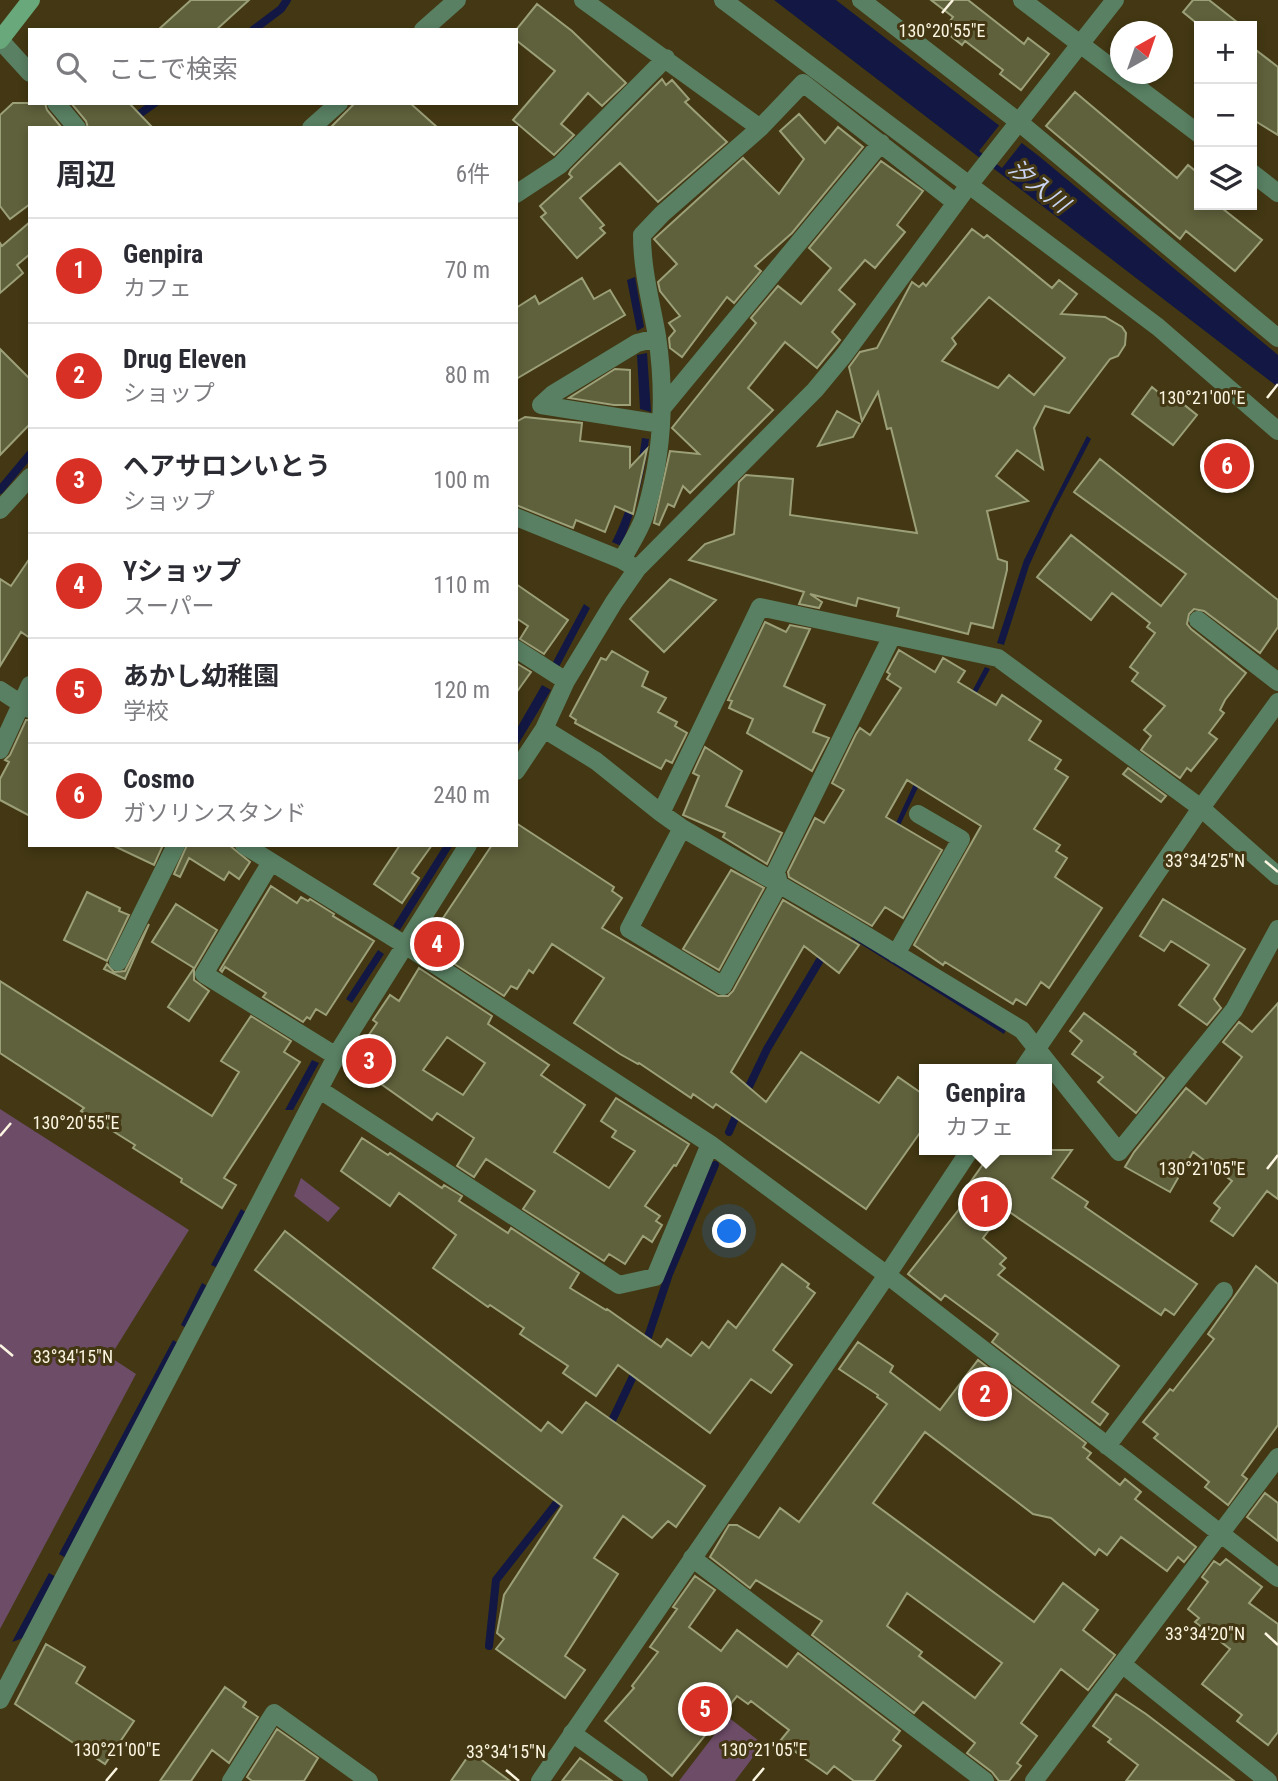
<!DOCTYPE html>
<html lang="ja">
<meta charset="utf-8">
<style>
:root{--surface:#fff;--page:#f2f2f3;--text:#2b2b33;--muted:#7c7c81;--line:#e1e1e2;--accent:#d93025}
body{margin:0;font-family:"Roboto Condensed","Noto Sans JP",sans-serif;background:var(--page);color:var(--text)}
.controls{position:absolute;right:21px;top:21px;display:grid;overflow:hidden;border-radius:0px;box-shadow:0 4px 10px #0003}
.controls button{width:63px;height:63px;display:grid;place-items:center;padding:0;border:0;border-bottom:2px solid var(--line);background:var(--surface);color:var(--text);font:35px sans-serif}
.compass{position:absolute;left:1110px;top:21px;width:63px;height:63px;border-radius:50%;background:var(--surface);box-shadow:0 4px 10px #0003;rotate:40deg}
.you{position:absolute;left:730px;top:1232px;width:24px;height:24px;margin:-18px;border:5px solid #fff;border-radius:50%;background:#1a73e8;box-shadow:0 0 0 10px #1a73e833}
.badge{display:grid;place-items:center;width:46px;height:46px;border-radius:50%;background:var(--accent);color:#fff;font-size:23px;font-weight:700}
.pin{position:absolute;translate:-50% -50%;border:4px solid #fff;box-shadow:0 2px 7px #0006}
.popup{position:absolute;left:919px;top:1064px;width:133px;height:91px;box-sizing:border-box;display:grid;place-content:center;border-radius:0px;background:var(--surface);filter:drop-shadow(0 2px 5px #0005);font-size:23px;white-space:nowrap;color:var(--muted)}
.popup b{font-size:26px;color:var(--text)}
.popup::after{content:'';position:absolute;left:50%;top:100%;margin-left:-14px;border:14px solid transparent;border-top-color:var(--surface)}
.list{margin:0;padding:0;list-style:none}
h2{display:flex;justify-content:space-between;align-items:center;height:91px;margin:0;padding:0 28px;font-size:30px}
h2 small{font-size:23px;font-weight:400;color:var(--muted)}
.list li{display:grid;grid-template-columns:46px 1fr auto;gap:21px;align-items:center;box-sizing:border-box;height:105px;padding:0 28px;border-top:2px solid var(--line)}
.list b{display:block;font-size:26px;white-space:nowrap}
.list p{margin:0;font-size:23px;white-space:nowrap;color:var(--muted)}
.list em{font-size:23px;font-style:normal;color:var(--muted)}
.icon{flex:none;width:38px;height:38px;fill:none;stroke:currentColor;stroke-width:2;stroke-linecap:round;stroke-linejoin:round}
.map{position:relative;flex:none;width:1278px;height:1781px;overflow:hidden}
.search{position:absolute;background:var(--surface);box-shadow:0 4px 10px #0003;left:28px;top:28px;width:490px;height:77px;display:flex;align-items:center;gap:18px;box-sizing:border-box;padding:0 24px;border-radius:0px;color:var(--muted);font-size:26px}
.panel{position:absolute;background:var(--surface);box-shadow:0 4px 10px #0003;left:28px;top:126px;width:490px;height:721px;border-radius:0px}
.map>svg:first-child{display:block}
.green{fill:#6d4c68}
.water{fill:#121843}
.pier{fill:#433813}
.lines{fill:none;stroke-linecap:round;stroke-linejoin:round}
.stream{stroke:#121843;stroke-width:8}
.building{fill:#5f613c;stroke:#9ca078;stroke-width:2;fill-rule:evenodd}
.minor{stroke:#598063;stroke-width:18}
.tertiary{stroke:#598063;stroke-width:18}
.secondary{stroke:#68a87a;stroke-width:18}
.ticks{fill:none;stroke:#fcf5e1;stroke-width:2.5}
.labels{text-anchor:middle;stroke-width:6;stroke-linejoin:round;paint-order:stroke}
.water-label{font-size:23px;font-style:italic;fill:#c9d3f2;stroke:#433813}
.ticks-label{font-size:18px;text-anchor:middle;fill:#fcf5e1;stroke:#433813;stroke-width:6;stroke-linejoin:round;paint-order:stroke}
</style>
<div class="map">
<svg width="1278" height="1781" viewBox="0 0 1278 1781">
<rect width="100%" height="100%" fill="#433813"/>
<path class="green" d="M0 1109 189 1230 110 1357 136 1374 0 1629Z
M301 1178 340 1208 328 1222 294 1196Z
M728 1717 763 1744 735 1781H679Z"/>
<path class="water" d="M774 0H836L1040 157 1278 355V387Z
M635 277 644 327 637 331 627 280Z
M647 353 651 412 640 409 637 355Z
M1087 436 1091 439 1053 512 1029 566 1004 645 997 643 1024 560Z
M642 438 649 439C644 477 636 511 621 546L612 542C629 508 637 475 642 438Z
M584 604 590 608 559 667 553 662Z
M985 667 990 669 952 738 924 775 892 842 888 840 920 771 949 735Z
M542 685 551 690 516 748V730Z
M444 845H453L400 930 393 926Z
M854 934 1006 1030 1004 1034 851 938Z
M378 950 384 954 352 1003 346 999Z
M312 1060 319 1063 293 1110H285Z
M241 1209 247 1213 218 1268 211 1265Z
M202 1283 209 1287 188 1329 181 1325Z
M173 1340 180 1344 66 1558 59 1554Z
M49 1573 56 1577 23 1638 12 1642Z"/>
<path class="pier" d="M1001 123 1024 140 1002 168 979 151Z"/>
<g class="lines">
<path class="stream" d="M253 30 281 9 287 0
M131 120 155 103
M0 490 30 454
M744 1097 767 1049 826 950
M729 1132 739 1109
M645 1346 669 1274 715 1165
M608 1429 637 1368
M489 1646 496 1580 563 1495"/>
</g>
<path class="building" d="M191 0H249L216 30H158Z
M931 0H968L1024 44 1028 38 1049 54 1021 90 1000 74 1003 70 965 41 962 45 943 30 953 17Z
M1193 0H1209L1242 26H1200L1183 12Z
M537 4 572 31 626 83 602 106 588 93 561 124 574 135 554 155 513 120 555 71 516 40V30Z
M1252 47 1278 67V135L1252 119Z
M662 79 666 85 672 80 689 99 685 102 727 142 658 202 620 163 580 198 604 225 600 228 605 233 577 258 541 217 546 213 540 206 572 177 569 174 571 170Z
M1075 92 1177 178 1188 165 1199 174V205H1218L1262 240 1235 271 1186 231 1180 239 1046 126Z
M13 103H45L47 110 62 128H30V204L10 219 0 206V115Z
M71 103H129L153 128H88L86 121Z
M355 103H410L438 128H330Z
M799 114 825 143 838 127 863 147 792 233 755 266 761 271 734 303 727 297 682 357 670 348 669 338 675 331 669 323 680 316 660 291 658 282 677 264 654 239 743 158 779 194 804 159 780 131Z
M881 161 923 191 897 225 905 232 875 268 865 260 839 290 855 304 832 332 840 340 817 368 785 342 748 388 773 410 690 493 683 486 674 507 668 504 659 525 654 523 670 451 699 454 672 428 756 323 751 318 778 286 801 304 831 268 809 248Z
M30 222V254L17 265 23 273 0 293V243L2 246Z
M972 229 984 238 987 235 1052 288 1059 280 1077 294 1061 314 1105 317 1122 327 1126 333 1125 345 1118 356 1110 359 1069 413 1045 406 1034 428 1043 469 1017 450 996 476 1028 501 987 511 998 559 1007 562V570L993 628 971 623 968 634 897 616 899 608 858 598 856 606 810 594 822 602 819 608 799 604 804 592 689 560 705 544 734 534 739 482 746 475 793 479 790 515 917 533 891 428 887 429 878 392 862 421 849 367 860 352 877 348 912 282 919 287 923 283 926 286ZM989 297 1065 358 1034 395 1009 375 998 388 942 361 956 344 952 338Z
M582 278 594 299 610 290 625 315 516 379V308L535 296 539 304Z
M0 349 30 379V424L0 455Z
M615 369 630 370V405H614L569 398Z
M1152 387 1164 397 1168 392 1197 415 1173 445 1132 414Z
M837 411 860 424 853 437 818 446Z
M525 417 582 423 580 441 630 447V467L647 449 633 514 615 506 605 532 576 520 573 528 516 505V422Z
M1100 459 1278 600V627L1260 653 1204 611 1194 609 1189 614 1187 624 1191 629 1246 673 1225 700 1220 710 1224 713 1209 733 1217 739 1191 771 1187 768 1180 778 1141 750 1151 736 1144 730 1165 706 1132 681 1138 673 1130 667 1155 633 1147 627 1150 623 1112 593 1091 620 1037 577 1071 535 1161 606 1186 574 1074 492Z
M30 558V638L21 632 0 666V579L11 586Z
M670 579 716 600 664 652 630 619Z
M516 584 568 620 544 654 520 639 528 626 516 618Z
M765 622 786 632 790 625 810 629 784 686 825 705 813 732 829 738 812 771 747 733 753 719 729 708 732 701 728 700Z
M899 650 935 672 943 658 965 671 958 682 996 705 1002 695 1041 721 1029 740 1061 760 1055 769 1068 777 1034 829 1060 845 1056 851 1067 858 1055 877 1102 908 1049 988 1041 982 1026 1005 1016 999 1013 1004 945 962 943 965 914 945 981 826 907 780 886 817 942 850 903 918 885 907 872 926 789 877 788 872 815 818 824 823 844 790 832 783 856 734 860 728 870 735 901 688 887 679 890 674 887 672Z
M612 651 648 672 642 686 666 698 658 712 677 722 675 726 687 733 672 763 666 760 661 769 575 723 576 720 570 716 601 658 606 660Z
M516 663 531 672 516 693Z
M26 720H30V816L0 800V779L9 762 5 760 10 755Z
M705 747 742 771 726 806 782 833 767 864 723 837 725 833 683 815 699 776 693 773Z
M1128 768 1166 796 1161 802 1123 774Z
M516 823 614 887 612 891 622 898 602 928 718 996H728L733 991 783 900 859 945 839 973 804 946 731 1072 766 1102 801 1052 879 1103 898 1077 924 1095V1127L866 1209 716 1104 713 1108 693 1094 691 1098 639 1063 638 1064 620 1054 574 1023 604 978 552 944 533 973 529 970 517 989 511 986 504 996 425 945 492 845H516Z
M112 845H163L154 865Z
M187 845H229L250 862 239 879 229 872 224 880 189 858 180 877 174 874Z
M400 845H432L412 873 419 878 402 903 374 884Z
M731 870 764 888 719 970 683 949Z
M271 886 297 903 301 897 308 901 310 899 334 914 333 916 374 941 326 1015 316 1009 310 1019 307 1017 303 1022 263 997 266 993 225 967 222 972 220 970Z
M87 892 120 908 119 911 129 915 107 961 64 940Z
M1163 899 1245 949 1214 999 1221 1008 1207 1025 1179 1005 1209 965 1171 941 1164 951 1140 936Z
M176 904 217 930 194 969V980L209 991 189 1021 168 1007 194 968 152 942Z
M149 924 125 979 104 969 107 964 114 972 125 971Z
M419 968 492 1016 488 1024 549 1065 541 1075 585 1105 554 1152 556 1153 609 1188 635 1151 612 1137 616 1131 601 1121 616 1098 689 1144 676 1166 674 1165 645 1206 660 1216 656 1221 662 1225 652 1242 643 1236 625 1264 609 1254 604 1261 523 1209 535 1191 486 1159 474 1177 457 1166 474 1138 437 1113 432 1120 350 1062 377 1023 373 1020 390 995 399 1001ZM447 1037 485 1063 463 1095 423 1070Z
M0 981 212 1116 239 1072 221 1061 251 1016 291 1041 284 1052 300 1062 224 1178 236 1185 222 1208 181 1182 182 1179 133 1148 135 1145 81 1111 84 1108 0 1053Z
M1278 1003V1199L1267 1191 1233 1236 1211 1221 1220 1208 1214 1203 1232 1181 1193 1152 1170 1192 1125 1167 1134 1152 1186 1088 1206 1104 1242 1057 1223 1042 1239 1022 1252 1032Z
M1084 1013 1136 1052 1134 1054 1164 1078 1136 1113 1098 1082 1103 1077 1072 1054 1082 1041 1070 1031Z
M362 1138 388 1155 390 1153 442 1188 444 1185 462 1196 459 1201 508 1233 511 1228 579 1273 570 1288 606 1310 607 1309 661 1347 667 1339 691 1356 702 1342 709 1348 728 1321 736 1328 782 1264 809 1284 807 1287 815 1293 773 1350 792 1365 771 1393 751 1379 710 1433 618 1365 596 1396 563 1373 568 1366 520 1334 524 1328 490 1305 488 1307 433 1268 456 1235 399 1193 390 1206 341 1171Z
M993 1150H1072L1052 1178 1088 1202 1085 1207 1197 1284 1174 1315 1165 1309 1161 1315 1005 1209 983 1238 1006 1258 1000 1264 1005 1268 998 1275 1119 1366 1092 1402 1108 1414 1100 1425 992 1342 998 1334 945 1295 941 1300 908 1274 968 1198 963 1194 968 1188 967 1187Z
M285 1231 541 1431 548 1422 562 1433 586 1402 705 1486 676 1527 668 1521 652 1538 623 1516 594 1558 618 1574 565 1656 585 1670 565 1698 496 1649 504 1639 497 1633 504 1595 562 1506 255 1270Z
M1256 1266 1278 1284V1425L1242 1475 1247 1479 1228 1505 1205 1487 1209 1482 1154 1438 1158 1434 1143 1422 1170 1389 1173 1391 1214 1339 1208 1334Z
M858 1342 893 1366 890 1372 940 1410 978 1360 1086 1443 1083 1447 1091 1453 1087 1458 1120 1485 1125 1479 1141 1492 1135 1499 1196 1547 1184 1562 1178 1557 1167 1571 1121 1537 1107 1555 1099 1549 1095 1555 1051 1518 1033 1514 925 1432 873 1503 1034 1622 1063 1583 1098 1610 1083 1630 1115 1655 1088 1690 1061 1669 1021 1723 1037 1736 1017 1763 1021 1766 1009 1781H999L992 1772 967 1753 975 1743 923 1702 914 1713 812 1635 822 1621 756 1580 750 1588 710 1557 729 1525H737L759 1538 780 1508 799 1522 887 1404 877 1397 878 1395 839 1369ZM907 1593 1002 1663 975 1698 919 1656 922 1652 887 1626Z
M1265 1493 1278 1503V1541L1247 1517Z
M1226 1559 1262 1587 1249 1603 1278 1624V1732L1268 1745 1237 1721 1242 1715 1202 1684 1230 1649 1195 1622 1199 1618 1188 1609 1208 1582 1202 1577 1214 1561 1220 1565Z
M695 1576 715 1590 689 1627 721 1651 737 1630 787 1667 798 1653 900 1731 893 1740 901 1746 874 1781H854L834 1766 827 1774 780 1741 789 1730 751 1701 748 1704 737 1696 672 1776 605 1721 634 1688 632 1686 658 1652 650 1647 677 1609 673 1607Z
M46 1644 85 1667 76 1683 134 1721 105 1764 15 1704Z
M225 1687 246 1702 243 1707 258 1717 229 1763 212 1750 191 1781H160Z
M1116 1694 1146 1714 1234 1781H1126L1138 1765 1108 1742 1111 1739 1093 1726Z
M277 1729 318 1758 304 1781H252L247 1777Z
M471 1752 510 1781H451Z
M580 1758 612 1781H562Z"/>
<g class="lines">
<path class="minor" d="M583 0 760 128 662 214 642 235C642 270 651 302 657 336 666 396 662 459 644 517 639 532 629 546 622 560
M861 0 1020 123 1278 338
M423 30 457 0
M0 40 30 73
M56 103 77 128
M311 128 339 103
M760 128 803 83 956 203
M516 194 560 165 666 58
M657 338 637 343 553 394 541 405 661 424
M663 407 881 143
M0 510 30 477
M516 517 622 560 632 566
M1198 620 1278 682
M516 649 566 681
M0 690 29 709
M544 729 596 761 661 813 760 607 998 658 1201 808 1278 876
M0 750 30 685
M516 771 544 729 566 681 614 602 637 569 815 390 844 355 969 185
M661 813 682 828 844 922 1022 1030 1119 1152 1234 1010 1278 929
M682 828 629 929 723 986 779 884 776 871 892 636
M244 845 405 945 710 1144 887 1275 1278 1578
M271 862 204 974 336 1056
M896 954 961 839 918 814
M118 962 176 845
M320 1090 619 1285 655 1277 710 1144
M1107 1446 1224 1291
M692 1558 985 1781
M1122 1664 1268 1781
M0 1700 340 1049 468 845
M572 1733 639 1781
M231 1781 274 1713 369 1781
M1034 1781 1278 1457"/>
<path class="tertiary" d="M723 0 1158 327 1278 431
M1022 0 1199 134
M1252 173 1278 193
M969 185 1115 0
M1023 1069 1201 808 1278 702
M540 1781 887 1275 970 1150"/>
<path class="secondary" d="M0 40 31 0"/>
</g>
<path class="ticks" d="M942 13 953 0M1267 398 1278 384M1265 861 1278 872M0 1136 11 1123M1267 1169 1278 1155M0 1345 13 1356M1265 1633 1278 1645M506 1770 519 1781M106 1781 117 1768M753 1781 764 1768"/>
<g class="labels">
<g class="water-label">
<text transform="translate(1039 186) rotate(38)" y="8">汐入川</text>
</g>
</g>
<g class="ticks-label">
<text x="942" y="37">130°20'55"E</text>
<text x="1202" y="404">130°21'00"E</text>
<text x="1205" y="867">33°34'25"N</text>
<text x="76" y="1129">130°20'55"E</text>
<text x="1202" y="1175">130°21'05"E</text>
<text x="73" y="1363">33°34'15"N</text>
<text x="1205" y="1640">33°34'20"N</text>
<text x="117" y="1756">130°21'00"E</text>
<text x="764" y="1756">130°21'05"E</text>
<text x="506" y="1758">33°34'15"N</text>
</g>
</svg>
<div class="controls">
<button>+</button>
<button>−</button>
<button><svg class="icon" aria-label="layers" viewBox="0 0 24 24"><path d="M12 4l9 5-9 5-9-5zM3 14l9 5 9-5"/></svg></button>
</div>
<svg class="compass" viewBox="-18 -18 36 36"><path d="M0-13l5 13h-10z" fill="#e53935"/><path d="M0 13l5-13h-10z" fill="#7c7c81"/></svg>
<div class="you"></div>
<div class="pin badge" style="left:985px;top:1204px">1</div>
<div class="popup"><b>Genpira</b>カフェ</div>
<div class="pin badge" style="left:985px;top:1394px">2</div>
<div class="pin badge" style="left:369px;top:1061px">3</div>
<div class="pin badge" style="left:437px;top:944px">4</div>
<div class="pin badge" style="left:705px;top:1709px">5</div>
<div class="pin badge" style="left:1227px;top:466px">6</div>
<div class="search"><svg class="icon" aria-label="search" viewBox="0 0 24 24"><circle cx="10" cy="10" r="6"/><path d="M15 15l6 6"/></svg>ここで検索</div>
<section class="panel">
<h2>周辺<small>6件</small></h2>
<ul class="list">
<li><span class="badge">1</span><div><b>Genpira</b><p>カフェ</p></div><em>70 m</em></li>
<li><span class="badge">2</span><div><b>Drug Eleven</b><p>ショップ</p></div><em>80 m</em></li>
<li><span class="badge">3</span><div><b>ヘアサロンいとう</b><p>ショップ</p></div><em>100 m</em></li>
<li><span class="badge">4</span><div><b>Yショップ</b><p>スーパー</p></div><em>110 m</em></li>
<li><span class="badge">5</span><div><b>あかし幼稚園</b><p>学校</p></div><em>120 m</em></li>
<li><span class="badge">6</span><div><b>Cosmo</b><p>ガソリンスタンド</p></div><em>240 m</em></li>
</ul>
</section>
</div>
